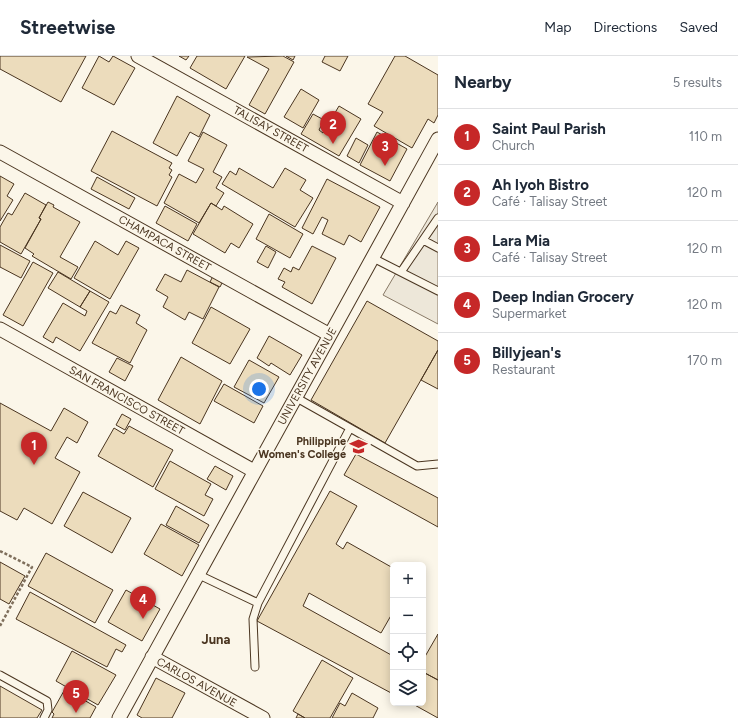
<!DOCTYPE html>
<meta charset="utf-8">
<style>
:root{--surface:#fff;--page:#f6f6f7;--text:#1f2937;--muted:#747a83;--line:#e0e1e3;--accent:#c62828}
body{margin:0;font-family:Figtree,sans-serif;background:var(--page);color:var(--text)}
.controls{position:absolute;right:12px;bottom:12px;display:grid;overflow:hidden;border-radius:6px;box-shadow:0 2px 10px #0003}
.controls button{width:36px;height:36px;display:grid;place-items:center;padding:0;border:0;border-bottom:1px solid var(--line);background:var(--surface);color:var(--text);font:20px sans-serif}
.you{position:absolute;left:259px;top:333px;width:14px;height:14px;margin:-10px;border:3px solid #fff;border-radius:50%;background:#1a73e8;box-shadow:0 0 0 6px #1a73e833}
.badge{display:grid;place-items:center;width:26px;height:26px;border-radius:50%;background:var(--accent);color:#fff;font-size:13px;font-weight:700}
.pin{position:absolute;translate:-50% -33px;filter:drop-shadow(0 1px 2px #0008)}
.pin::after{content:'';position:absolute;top:21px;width:14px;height:12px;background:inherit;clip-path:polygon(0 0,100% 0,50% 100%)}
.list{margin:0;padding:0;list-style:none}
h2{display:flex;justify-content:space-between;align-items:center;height:52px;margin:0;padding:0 16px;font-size:17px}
h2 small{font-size:13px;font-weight:400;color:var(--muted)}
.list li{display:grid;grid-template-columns:26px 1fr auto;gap:12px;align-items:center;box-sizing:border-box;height:56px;padding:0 16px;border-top:1px solid var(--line)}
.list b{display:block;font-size:15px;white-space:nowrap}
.list p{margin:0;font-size:13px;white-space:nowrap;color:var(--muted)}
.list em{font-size:13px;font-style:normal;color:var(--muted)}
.icon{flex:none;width:22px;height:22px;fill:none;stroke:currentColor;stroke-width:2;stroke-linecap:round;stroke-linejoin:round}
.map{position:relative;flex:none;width:438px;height:662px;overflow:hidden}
header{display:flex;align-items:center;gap:24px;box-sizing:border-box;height:56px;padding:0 20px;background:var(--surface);border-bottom:1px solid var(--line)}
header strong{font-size:19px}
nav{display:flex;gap:22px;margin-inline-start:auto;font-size:14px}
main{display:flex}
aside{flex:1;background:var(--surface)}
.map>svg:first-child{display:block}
.parking{fill:#ede7d9;stroke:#887966}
.building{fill:#ecdcbc;stroke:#4a3520}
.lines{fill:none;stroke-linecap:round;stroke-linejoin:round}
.service-casing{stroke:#4a3520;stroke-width:9}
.minor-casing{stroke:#4a3520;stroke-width:15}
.path{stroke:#7f6f5c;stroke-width:2.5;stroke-dasharray:3 2;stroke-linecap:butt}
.service{stroke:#fbf6e9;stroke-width:7}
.minor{stroke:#fbf6e9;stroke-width:13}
.labels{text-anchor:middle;stroke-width:3;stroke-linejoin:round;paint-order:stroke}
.street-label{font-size:11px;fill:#4a3520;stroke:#fbf6e9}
.poi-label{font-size:11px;font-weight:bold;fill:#4a3520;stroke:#fbf6e9;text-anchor:end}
.quarter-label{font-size:13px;font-weight:bold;fill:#4a3520;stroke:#fbf6e9}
</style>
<header>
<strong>Streetwise</strong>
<nav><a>Map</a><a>Directions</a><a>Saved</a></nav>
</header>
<main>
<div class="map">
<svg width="438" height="662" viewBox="0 0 438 662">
<rect width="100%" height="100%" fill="#fbf6e9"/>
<path class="parking" d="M438 146V268L383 239Z"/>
<path class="building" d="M0 0H86L61 46 0 13Z
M99 0 109 6 113 0 135 12 114 49 82 32Z
M179 0H189L186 4Z
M197 0H245L226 33 190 12Z
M283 0 294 6 265 58 249 49 269 13 247 1Z
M286 0H295L293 4Z
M325 0H348L340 15 322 6Z
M395 0H405L438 19V59L434 67 428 63 412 92 374 70 383 56 368 48Z
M301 33 319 44 303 72 284 61Z
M177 40 210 59 199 81 190 76 177 100 153 87Z
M339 50 361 63 339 100 301 78 313 58 324 64 319 74 323 77Z
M112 75 172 107 169 112 172 114 169 119 172 121 157 150 91 115Z
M203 76 227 89 213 116 222 121 216 132 224 137 216 150 211 147 199 167 164 147 179 118 196 127 204 113 188 105Z
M377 76 407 93 390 125 360 109Z
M356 82 368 89 359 107 347 100Z
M239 112 273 132 285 112 306 124 300 134 313 142 295 171 222 128 230 115 236 119Z
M0 120 14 128 7 140 13 144 0 165Z
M97 121 135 142 129 153 91 133Z
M327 123 380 151 361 186 349 179 344 189 322 178 328 164 322 161 313 178 302 172Z
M25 137 46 149 39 162 41 163 21 198 0 186V171L8 157 12 159Z
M48 146 54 149 53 151 80 166 60 201 78 211 71 223 32 200 34 198 25 192 41 163 39 162Z
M211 147 222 154 224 150 253 168 239 192 231 187 225 197 193 178Z
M165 150 197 168 188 185 156 167Z
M269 158 303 178 290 202 256 183Z
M95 185 118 199 126 185 139 192 110 243 74 222Z
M0 189 30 205 21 222 0 211Z
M266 190 276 196 268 212 257 206Z
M312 190 336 202 312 248 282 231 285 226 278 223 284 212 291 216 293 211 299 214Z
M33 206 53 217 23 270 3 259Z
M187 214 219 231 203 263 189 256 185 264 163 251 168 241 156 234 165 218 181 226Z
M58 216 90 235 80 251 48 232Z
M214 218 224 223 220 231 210 226Z
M90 235 109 246 80 295 56 281 53 287 43 281 63 247 85 260 87 255 80 251Z
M367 245 438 285V294L385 387 311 344Z
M121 249 140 259 136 267 147 274 130 307 92 287 110 255 116 258Z
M211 251 250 273 230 308 192 287Z
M269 280 302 299 290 319 271 307 269 310 257 302Z
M438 294V333L421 324Z
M181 301 222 325 200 368 158 344Z
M117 302 133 310 125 325 109 316Z
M249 304 279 321 264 347 234 331Z
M224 328 263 350 254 367 214 345Z
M0 347 51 375 64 352 88 366 77 387 67 381 55 402 80 416 52 468 24 452 17 464 0 455Z
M122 358 131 363 125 374 116 369Z
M129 370 173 394 153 431 98 400 114 372 124 378Z
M356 398 438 442V471L344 419Z
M170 405 211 428 205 439 213 443 204 460 155 433Z
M215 410 233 420 226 434 207 423Z
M330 435 357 450 336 488 343 493 347 486 393 512V556L381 577 309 537 303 550 393 600V638L257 565Z
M83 436 131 462 112 497 64 470Z
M176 450 209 469 199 487 166 469Z
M161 468 199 489 182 520 144 498Z
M46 497 113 534 95 567 28 530Z
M0 506 25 520 9 548 0 543Z
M126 534 160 553 142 585 108 566Z
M30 536 126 589 122 596 116 593 107 611 16 563Z
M438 578V624L423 616V604Z
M72 595 116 619 98 649 56 625Z
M322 604 353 622 330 662H305L293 655Z
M423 616 438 624V662L411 647H423Z
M156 622 185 637 172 662H142L137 659Z
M0 630 42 654 37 662H0Z
M65 633 96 651 90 662H52L54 658 52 656Z
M352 637 378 652 373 662H332L340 647 345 650Z
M298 658 305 662H296Z"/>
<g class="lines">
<defs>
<path id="service" d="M423 184 438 192
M373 202 438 235
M401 216 438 162
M350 372 417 410 438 408
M197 518 258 547
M255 611 253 563 258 547 350 372 295 341
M0 619 47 645 48 654 44 662"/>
<path id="minor" d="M138 0 403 147
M0 96 330 279
M0 273 254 415
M152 601 263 662
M119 662 438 83"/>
</defs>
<use href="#service" class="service-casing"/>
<use href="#minor" class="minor-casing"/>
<path class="path" d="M0 495 32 511 0 570"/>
<use href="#service" class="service"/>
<use href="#minor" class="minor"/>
</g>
<defs>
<symbol id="university-bare" viewBox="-9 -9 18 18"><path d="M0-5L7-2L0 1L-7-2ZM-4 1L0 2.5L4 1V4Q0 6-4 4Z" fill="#c62828" stroke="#fbf6e9" stroke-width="2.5" paint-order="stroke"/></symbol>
</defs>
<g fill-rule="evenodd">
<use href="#university-bare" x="346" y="378" width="25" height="25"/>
</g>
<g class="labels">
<g class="street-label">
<text transform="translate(271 73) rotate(29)" y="4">TALISAY STREET</text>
<text transform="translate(165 187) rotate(29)" y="4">CHAMPACA STREET</text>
<text transform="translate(307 320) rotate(-61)" y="4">UNIVERSITY AVENUE</text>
<text transform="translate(127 344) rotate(29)" y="4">SAN FRANCISCO STREET</text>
<text transform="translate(197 626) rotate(29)" y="4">CARLOS AVENUE</text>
</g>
<g class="poi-label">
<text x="346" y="389">Philippine<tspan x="346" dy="13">Women's College</tspan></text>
</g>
<g class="quarter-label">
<text x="216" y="588">Juna</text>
</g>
</g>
</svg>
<div class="controls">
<button>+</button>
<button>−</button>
<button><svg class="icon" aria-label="locate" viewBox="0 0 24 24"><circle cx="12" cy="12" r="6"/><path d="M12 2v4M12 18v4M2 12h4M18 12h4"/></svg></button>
<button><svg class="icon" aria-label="layers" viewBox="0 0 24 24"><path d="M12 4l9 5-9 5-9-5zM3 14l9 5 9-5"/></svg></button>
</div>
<div class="you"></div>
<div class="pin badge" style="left:34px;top:409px">1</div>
<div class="pin badge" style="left:333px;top:88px">2</div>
<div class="pin badge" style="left:385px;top:110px">3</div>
<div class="pin badge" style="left:143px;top:563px">4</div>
<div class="pin badge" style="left:76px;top:657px">5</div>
</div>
<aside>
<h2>Nearby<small>5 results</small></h2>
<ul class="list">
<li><span class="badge">1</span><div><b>Saint Paul Parish</b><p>Church</p></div><em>110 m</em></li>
<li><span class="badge">2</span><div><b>Ah Iyoh Bistro</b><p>Café · Talisay Street</p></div><em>120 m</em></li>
<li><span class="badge">3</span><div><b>Lara Mia</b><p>Café · Talisay Street</p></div><em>120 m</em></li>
<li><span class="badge">4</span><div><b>Deep Indian Grocery</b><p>Supermarket</p></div><em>120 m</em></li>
<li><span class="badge">5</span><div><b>Billyjean's</b><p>Restaurant</p></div><em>170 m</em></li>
</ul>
</aside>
</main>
